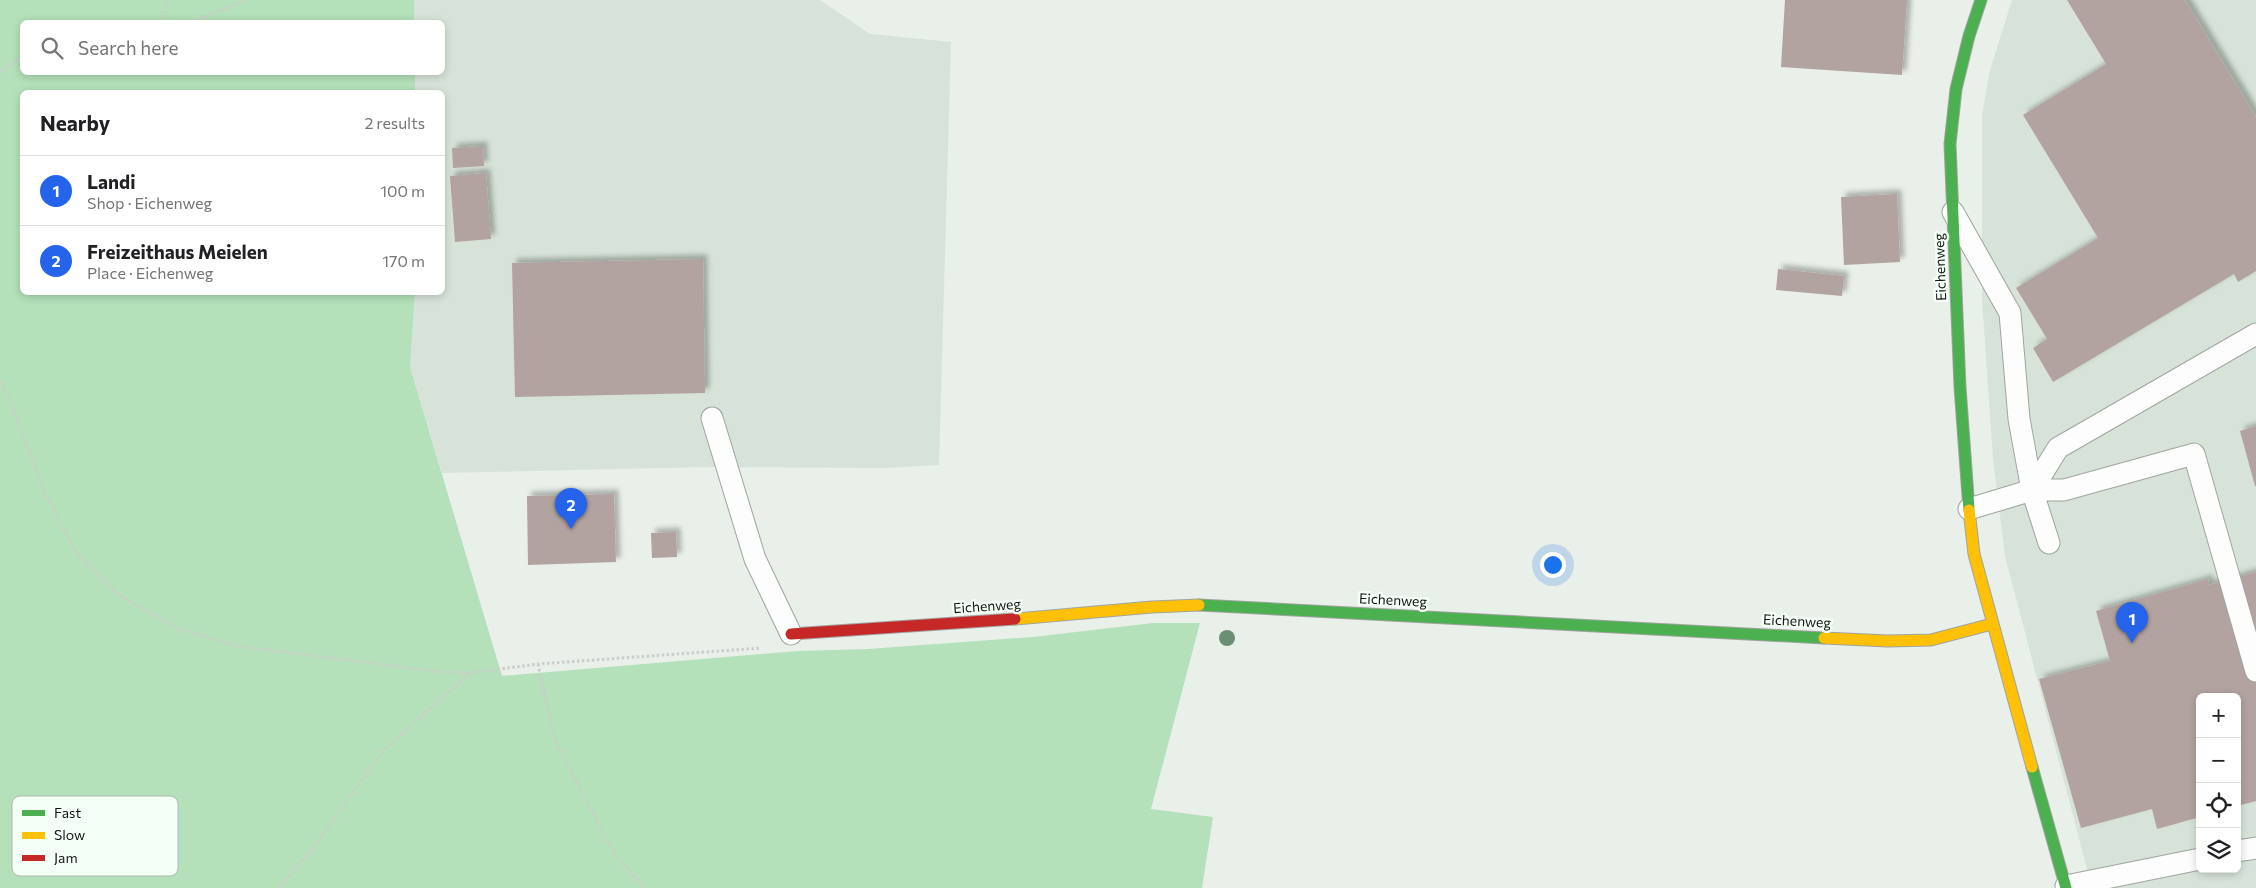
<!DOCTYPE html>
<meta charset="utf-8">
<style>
:root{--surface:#fff;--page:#f2f2f2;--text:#202124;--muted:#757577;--line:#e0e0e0;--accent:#2563eb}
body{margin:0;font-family:Commissioner,sans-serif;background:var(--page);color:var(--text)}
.controls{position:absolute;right:15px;bottom:15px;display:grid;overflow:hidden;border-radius:8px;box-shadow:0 2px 8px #0003}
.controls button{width:45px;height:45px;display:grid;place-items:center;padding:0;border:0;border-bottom:1px solid var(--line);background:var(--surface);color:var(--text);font:25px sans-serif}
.you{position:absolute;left:1552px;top:564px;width:18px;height:18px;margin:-12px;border:4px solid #fff;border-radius:50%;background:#1a73e8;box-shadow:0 0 0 8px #1a73e833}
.badge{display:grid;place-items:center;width:32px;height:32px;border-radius:50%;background:var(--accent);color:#fff;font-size:16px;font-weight:700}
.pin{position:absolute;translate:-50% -41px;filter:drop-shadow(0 1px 2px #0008)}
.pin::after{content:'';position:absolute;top:26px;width:18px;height:15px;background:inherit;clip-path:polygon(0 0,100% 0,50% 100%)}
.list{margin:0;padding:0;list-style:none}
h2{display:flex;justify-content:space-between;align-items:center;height:65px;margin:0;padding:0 20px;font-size:21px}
h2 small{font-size:16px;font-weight:400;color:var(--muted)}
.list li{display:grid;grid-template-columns:32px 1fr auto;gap:15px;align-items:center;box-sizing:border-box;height:70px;padding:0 20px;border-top:1px solid var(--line)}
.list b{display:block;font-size:19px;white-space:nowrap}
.list p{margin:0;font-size:16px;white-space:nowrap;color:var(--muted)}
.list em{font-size:16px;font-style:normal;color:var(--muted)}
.icon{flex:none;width:28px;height:28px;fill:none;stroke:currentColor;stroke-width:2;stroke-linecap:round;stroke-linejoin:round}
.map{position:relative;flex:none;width:2256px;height:888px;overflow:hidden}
.search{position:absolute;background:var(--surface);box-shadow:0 2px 8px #0003;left:20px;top:20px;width:425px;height:55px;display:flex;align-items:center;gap:12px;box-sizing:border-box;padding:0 18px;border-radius:8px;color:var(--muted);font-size:19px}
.panel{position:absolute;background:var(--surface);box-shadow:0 2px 8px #0003;left:20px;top:90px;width:425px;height:205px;border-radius:8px}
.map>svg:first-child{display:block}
.built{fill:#d7e3d8;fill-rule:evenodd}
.forest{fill:#b4e1b9}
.building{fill:#b2a3a0;filter:url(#shadow)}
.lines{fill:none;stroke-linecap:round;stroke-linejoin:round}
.lane-casing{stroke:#a0a4a0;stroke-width:23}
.fast-casing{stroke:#a0a4a0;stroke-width:13}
.slow-casing{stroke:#a0a4a0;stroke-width:13}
.jam-casing{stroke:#a0a4a0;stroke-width:13}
.path{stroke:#cbcdcb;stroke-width:3;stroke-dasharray:2.5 2.5;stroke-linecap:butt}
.lane{stroke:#fcfdfc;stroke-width:21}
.fast{stroke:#4caf50;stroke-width:11}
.slow{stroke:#ffc107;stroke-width:11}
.jam{stroke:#c62828;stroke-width:11}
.tree{fill:#6b8e74}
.labels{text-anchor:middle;stroke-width:5;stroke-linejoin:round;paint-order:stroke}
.street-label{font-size:14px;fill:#131713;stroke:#f4fff5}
.key{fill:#f4fff5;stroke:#b0b9b1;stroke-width:1}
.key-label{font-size:14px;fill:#131713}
</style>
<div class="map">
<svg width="2256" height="888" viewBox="0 0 2256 888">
<defs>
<filter id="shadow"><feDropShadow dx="4.5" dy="-4.5" stdDeviation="2.5" flood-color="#0004"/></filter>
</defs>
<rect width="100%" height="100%" fill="#e9efe9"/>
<path class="built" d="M414 0H820L870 34 951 42 939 465 884 468 706 467 442 473 410 367 415 293 442 292V92H415V73L442 72V22H414Z
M2012 0H2256V888H2092L2005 556 1993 459 1982 300V115L1990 70ZM2200 697H2237V869H2200Z"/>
<path class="forest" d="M0 0H414V22H22V72L415 73V92H22V292L415 293 410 367 502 676 798 651 868 649 1033 637 1153 623H1200L1151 809 1213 817 1202 888H0Z"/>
<path class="building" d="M1785 0H1907L1902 75 1781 67Z
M2067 0H2185L2256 117V271L2238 282 2234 274 2053 382 2033 348 2047 339 2016 288 2098 238 2023 115 2106 64Z
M483 146 484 166 453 168 452 148Z
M486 173 491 239 455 242 450 176Z
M1897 194 1900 262 1844 265 1841 197Z
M703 259 705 393 515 397 512 263Z
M1778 269 1844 276 1842 296 1776 290Z
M2256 426V486H2255L2240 431Z
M614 494 616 562 528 565 527 496Z
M676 532 677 557 652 558 651 533Z
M2256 572V801L2237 806V697H2200V817L2157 829 2152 809 2081 828 2039 679 2110 661 2096 611 2208 579 2209 585Z"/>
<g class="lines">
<defs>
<path id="lane" d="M1953 212 2010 313 2019 419 2032 490 2049 543
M712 418 755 559 791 634
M2032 490H2064L2194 454 2256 671
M1969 509 2032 490 2058 448 2256 334
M2237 851 2256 848
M2066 886 2200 859"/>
<path id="fast" d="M1969 510 1960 387 1950 144 1956 89 1969 36 1981 0
M1199 605 1824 638
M2032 767 2066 888"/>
<path id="slow" d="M1969 510 1974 554 2032 767
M1015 619 1152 607 1199 605
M1824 638 1888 641 1931 640 1992 624"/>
<path id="jam" d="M791 634 1015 619"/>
</defs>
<use href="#lane" class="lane-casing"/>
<use href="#fast" class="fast-casing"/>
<use href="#slow" class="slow-casing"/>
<use href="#jam" class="jam-casing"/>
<path class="path" d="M158 22 169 0
M186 22 200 19 245 0
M0 72 22 57
M0 381 10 400 45 493 74 549 117 594 177 628 237 646 443 672 470 673 538 664 761 648
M538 664 554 738 615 855 645 888
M279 888 311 851 383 751 470 673"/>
<use href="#lane" class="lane"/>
<use href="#fast" class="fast"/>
<use href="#slow" class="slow"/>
<use href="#jam" class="jam"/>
</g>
<circle class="tree" cx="1227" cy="638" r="8"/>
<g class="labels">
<g class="street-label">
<text transform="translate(1940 267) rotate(-92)" y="5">Eichenweg</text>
<text transform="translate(1393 600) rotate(3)" y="5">Eichenweg</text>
<text transform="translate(987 606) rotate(-4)" y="5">Eichenweg</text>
<text transform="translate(1797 621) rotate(3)" y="5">Eichenweg</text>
</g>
</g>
<rect x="12" y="796" width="166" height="80" rx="8" class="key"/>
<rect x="22" y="810" width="23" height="6" fill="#4caf50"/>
<rect x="22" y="832" width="23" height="7" fill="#ffc107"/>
<rect x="22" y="855" width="23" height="6" fill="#c62828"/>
<g class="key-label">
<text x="54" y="818">Fast</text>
<text x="54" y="840">Slow</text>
<text x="54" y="863">Jam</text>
</g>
</svg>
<div class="controls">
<button>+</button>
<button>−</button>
<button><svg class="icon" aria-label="locate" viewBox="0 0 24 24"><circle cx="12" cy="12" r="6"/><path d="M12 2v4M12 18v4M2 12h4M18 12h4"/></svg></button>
<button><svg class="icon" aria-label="layers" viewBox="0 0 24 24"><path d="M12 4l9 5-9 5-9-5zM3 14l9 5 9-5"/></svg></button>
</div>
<div class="you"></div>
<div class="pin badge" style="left:2132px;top:643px">1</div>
<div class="pin badge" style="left:571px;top:529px">2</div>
<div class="search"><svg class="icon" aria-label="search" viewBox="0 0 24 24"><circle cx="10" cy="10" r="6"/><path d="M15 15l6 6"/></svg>Search here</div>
<section class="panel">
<h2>Nearby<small>2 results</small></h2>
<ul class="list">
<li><span class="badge">1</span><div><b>Landi</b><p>Shop · Eichenweg</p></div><em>100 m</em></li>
<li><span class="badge">2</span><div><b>Freizeithaus Meielen</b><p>Place · Eichenweg</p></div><em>170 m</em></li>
</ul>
</section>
</div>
